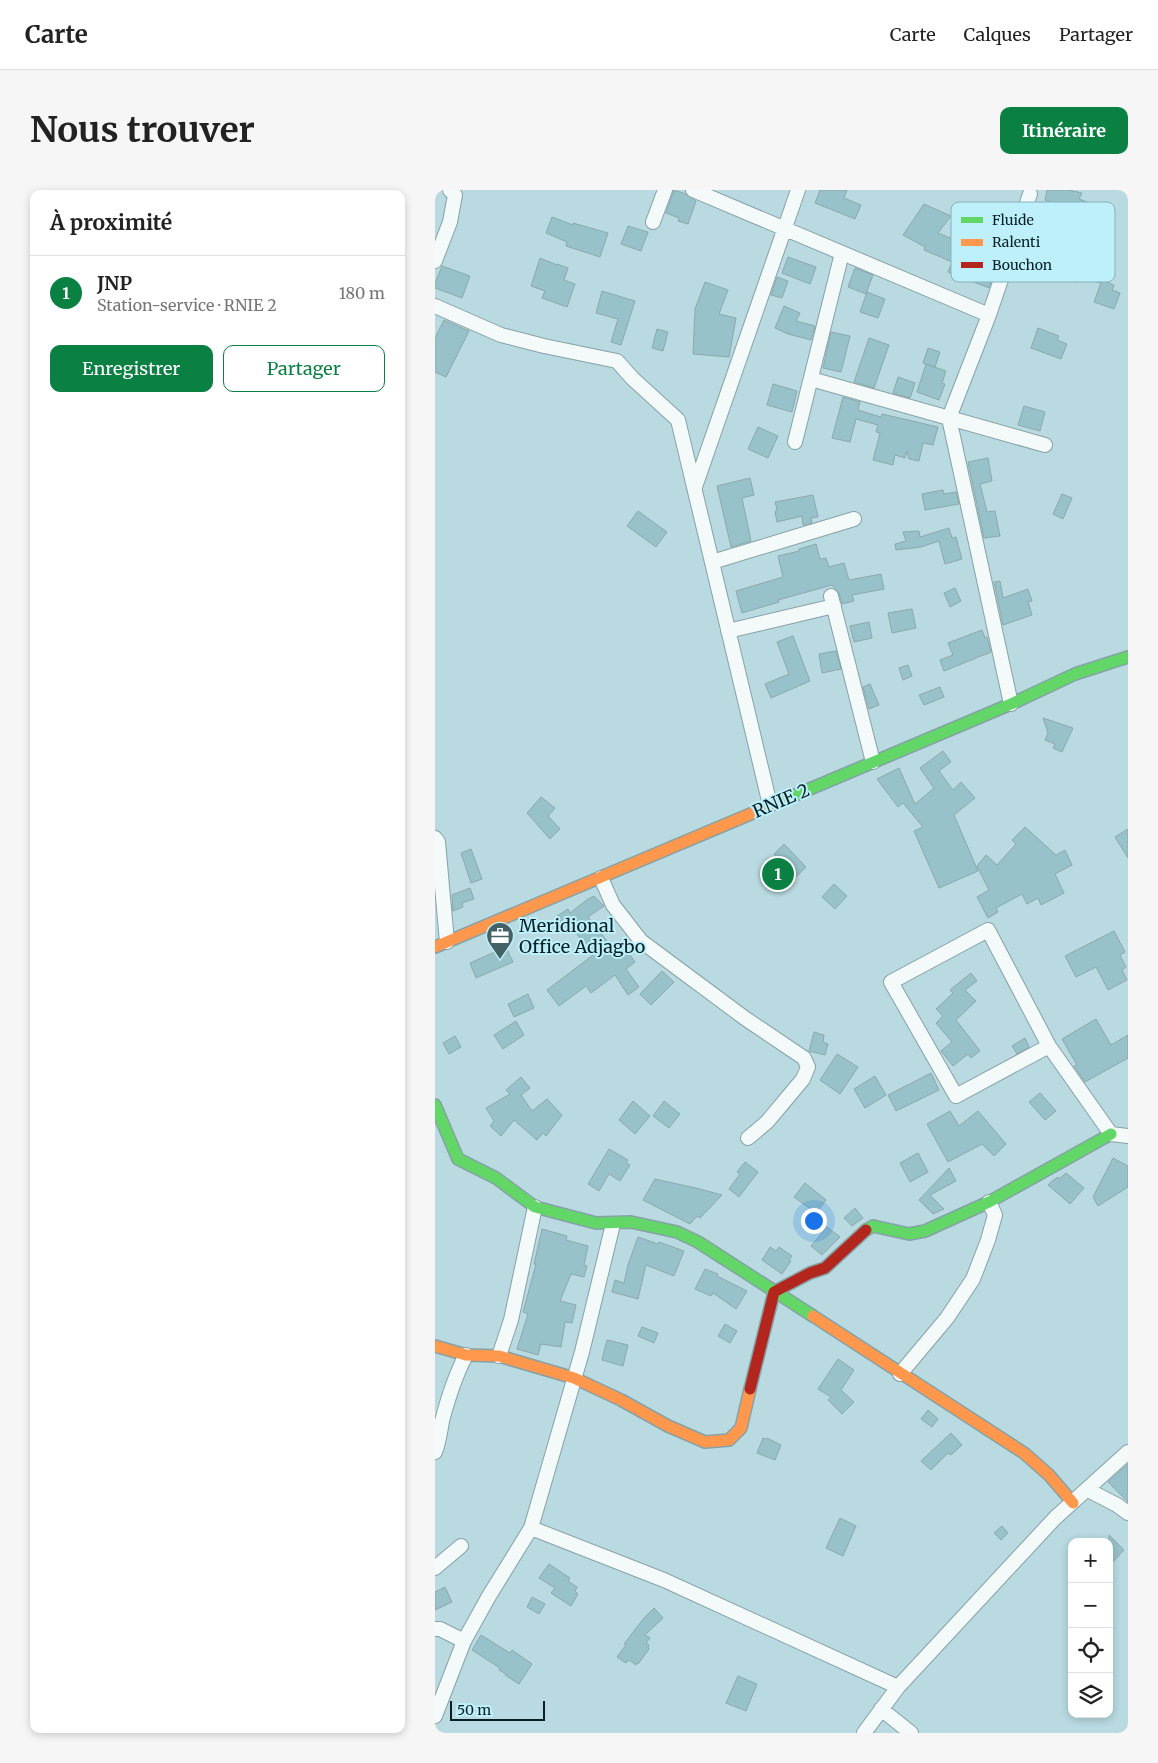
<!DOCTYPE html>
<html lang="fr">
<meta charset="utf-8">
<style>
:root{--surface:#fff;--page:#f6f6f6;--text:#222;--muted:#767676;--line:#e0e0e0;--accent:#0b8043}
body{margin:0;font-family:Merriweather,serif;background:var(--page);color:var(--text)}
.controls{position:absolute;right:15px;bottom:15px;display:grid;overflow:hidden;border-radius:10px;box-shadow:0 2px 8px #0003}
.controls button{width:45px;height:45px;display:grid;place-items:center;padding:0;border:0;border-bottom:1px solid var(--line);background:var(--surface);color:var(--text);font:25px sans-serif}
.scale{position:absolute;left:15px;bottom:12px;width:95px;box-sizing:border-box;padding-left:5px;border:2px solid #062025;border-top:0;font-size:14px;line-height:18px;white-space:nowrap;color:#062025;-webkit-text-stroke:4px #bef0fb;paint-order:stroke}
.you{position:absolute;left:378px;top:1030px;width:18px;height:18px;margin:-12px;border:4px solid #fff;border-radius:50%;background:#1a73e8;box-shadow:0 0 0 8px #1a73e833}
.badge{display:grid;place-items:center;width:32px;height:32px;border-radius:50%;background:var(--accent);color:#fff;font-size:16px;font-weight:700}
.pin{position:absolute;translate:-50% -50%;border:2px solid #fff;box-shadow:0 1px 5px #0006}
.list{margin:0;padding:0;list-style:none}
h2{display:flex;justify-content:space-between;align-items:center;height:65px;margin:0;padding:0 20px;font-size:21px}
h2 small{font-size:16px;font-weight:400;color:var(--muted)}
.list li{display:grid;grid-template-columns:32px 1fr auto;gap:15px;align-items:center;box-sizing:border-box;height:75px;padding:0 20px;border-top:1px solid var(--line)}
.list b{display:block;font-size:19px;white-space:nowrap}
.list p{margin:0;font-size:16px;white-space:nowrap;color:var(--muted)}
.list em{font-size:16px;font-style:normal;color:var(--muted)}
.actions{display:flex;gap:10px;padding:15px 20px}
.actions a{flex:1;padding:11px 0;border:1px solid var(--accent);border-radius:10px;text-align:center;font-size:18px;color:var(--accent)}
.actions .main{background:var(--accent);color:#fff}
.icon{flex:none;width:28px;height:28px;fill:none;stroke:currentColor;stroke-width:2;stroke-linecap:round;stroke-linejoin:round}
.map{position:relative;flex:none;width:693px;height:1543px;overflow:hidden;border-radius:10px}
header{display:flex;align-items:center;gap:30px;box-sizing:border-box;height:70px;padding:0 25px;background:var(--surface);border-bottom:1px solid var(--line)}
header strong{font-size:24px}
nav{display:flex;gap:28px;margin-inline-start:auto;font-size:18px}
.intro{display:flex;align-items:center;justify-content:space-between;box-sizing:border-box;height:120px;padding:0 30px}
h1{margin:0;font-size:35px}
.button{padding:12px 22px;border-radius:10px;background:var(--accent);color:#fff;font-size:18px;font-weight:700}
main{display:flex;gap:30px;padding:0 30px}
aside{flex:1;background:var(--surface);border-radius:10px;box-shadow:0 2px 8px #0003}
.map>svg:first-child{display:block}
.building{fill:#97c2c9;stroke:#8da8ad}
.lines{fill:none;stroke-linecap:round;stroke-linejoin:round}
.street-casing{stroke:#86a2a7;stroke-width:16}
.fast-casing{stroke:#86a2a7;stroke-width:14}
.slow-casing{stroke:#86a2a7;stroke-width:14}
.jam-casing{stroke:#86a2a7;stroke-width:14}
.street{stroke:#f4f9fa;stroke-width:14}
.fast{stroke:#63d668;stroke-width:11}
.slow{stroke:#ff974d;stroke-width:11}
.jam{stroke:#b3261e;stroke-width:11}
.labels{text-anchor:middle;stroke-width:4;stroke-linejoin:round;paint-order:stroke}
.street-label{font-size:18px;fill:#062025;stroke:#bef0fb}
.poi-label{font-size:18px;fill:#062025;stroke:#bef0fb;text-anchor:start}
.key{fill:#bef0fb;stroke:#87b2bb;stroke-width:1}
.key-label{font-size:14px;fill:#062025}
</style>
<header>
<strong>Carte</strong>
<nav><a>Carte</a><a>Calques</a><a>Partager</a></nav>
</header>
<div class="intro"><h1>Nous trouver</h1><a class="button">Itinéraire</a></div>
<main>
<aside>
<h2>À proximité<small></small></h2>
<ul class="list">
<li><span class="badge">1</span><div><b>JNP</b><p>Station-service · RNIE 2</p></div><em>180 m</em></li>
</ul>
<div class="actions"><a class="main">Enregistrer</a><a>Partager</a></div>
</aside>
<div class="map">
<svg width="693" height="1543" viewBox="0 0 693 1543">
<rect width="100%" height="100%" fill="#b8dae0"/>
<path class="building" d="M239 0 251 4 261 11 253 34 243 31 244 28 231 23Z
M385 0H412L409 8 426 15 420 29 380 13Z
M612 0H634L647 3 644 9 674 20 666 41 630 28 628 37 611 34 616 12 610 10Z
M489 14 516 26 503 43 520 50 517 58 562 75 554 98 513 82 517 72 489 60 490 57 468 45Z
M117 27 138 35V33L173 43 165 67 131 56 132 52 111 43Z
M193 36 213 42 206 61 186 54Z
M658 59 672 62 670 81 665 93 643 85 642 92 579 82 585 61 655 71Z
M353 67 381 77 375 94 347 83Z
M105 68 122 75V74L133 78 129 90 140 94 132 117 107 108 110 101 96 96Z
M7 76 35 86 27 108 0 98V93Z
M420 78 438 85 431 104 413 97Z
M342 87 353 91 347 108 336 105Z
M667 90 679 95 677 100 685 103 679 119 659 112Z
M270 92 293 100 284 124 301 128 294 167 258 164 260 119Z
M167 101 200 111 186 155 176 152 183 129 161 123Z
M432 102 450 109 443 128 425 122Z
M349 116 365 123 361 131 380 136 376 150 353 144 340 138Z
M9 130 34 141 11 187 0 182V148Z
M603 138 624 146 622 150 632 154 626 169 596 158Z
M222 139 233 142 228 161 217 158Z
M396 142 415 146 406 182 388 178Z
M434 148 454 155 439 198 419 192Z
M493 158 505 162 500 177 488 173Z
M491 174 511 181 507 193 510 194 504 210 482 202Z
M463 187 480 193 475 208 458 203Z
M338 194 362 201 357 222 332 215Z
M408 207 425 212 423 220 446 227 447 224 503 237 498 255 488 253 484 271 474 269 472 261 470 268 460 265 458 275 438 270 445 243 441 242 443 235 421 229 415 252 397 248Z
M589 216 610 222 605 241 583 235Z
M323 237 343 246 333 268 313 259Z
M553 268 557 291 545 294 552 322 560 321 565 346 549 348 533 272Z
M315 288 319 305 307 308 316 351 296 357 282 296Z
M508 300 509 304 521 302 524 314 490 320 487 304Z
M627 304 637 308 628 329 618 324Z
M378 305 383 327 376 328 377 333 368 335 367 326 342 332 340 322 342 319 340 312Z
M203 321 232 342 221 357 192 336Z
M514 338 517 348 521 347 527 369 510 374 504 351 486 357 461 360 460 354 471 351 468 342 484 341 485 347Z
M381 354 385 369 391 368 394 377 409 373 414 390 446 384 449 399 417 405 419 411 407 414 404 403 397 395 343 410 344 412 307 423 301 401 348 387 343 366 364 361V359Z
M565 391 568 408 593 399 597 411 593 412 597 425 568 435 559 392Z
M520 398 526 411 515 417 509 403Z
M477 419 481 438 457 443 453 423Z
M434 432 437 448 419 452 415 436Z
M547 440 550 448 552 447 556 462 509 481 505 470 518 465 513 453Z
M358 446 375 491 336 508 330 494 354 484 342 452Z
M401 461 406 479 387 483 384 464Z
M473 475 477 486 468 490 464 478Z
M435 494 444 515 434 519 428 497Z
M505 497 509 507 489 515 484 505Z
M608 528 638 538 627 562 618 558 620 554 610 550 613 543Z
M508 561 516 572 504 581 518 600 526 592 540 608 519 625 543 681 504 698 479 641 488 637 468 613 463 617 442 589 464 578 480 614 499 598 485 578Z
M106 607 120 618 113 626 125 639 115 649 92 623Z
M590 637 621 665 630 660 637 675 620 684 629 703 606 715 603 708 592 714 587 704 561 718 563 722 553 728 542 707 554 700 542 676 551 665 562 675 581 654 577 650Z
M693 639V668L680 647Z
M349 654 371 677 361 687 339 664Z
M36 659 47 689 36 693 26 663Z
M399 694 412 706 400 719 387 707Z
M35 698 39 709 27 713 28 717 18 721 17 705Z
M159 706 169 716 153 727 180 761 188 755 200 772 191 779 204 797 193 805 180 785 156 803 151 796 124 816 112 800 158 765 138 739 134 742 122 726 133 719 135 723 153 709Z
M679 741 690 762 685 765 691 777 687 780 692 790 673 800 661 777 641 787 630 766Z
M71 757 78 772 41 788 35 773Z
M227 781 239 792 216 815 205 804Z
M536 783 542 791 530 800 541 811 521 830 545 861 536 868 533 864 518 876 506 861 517 852 501 833 508 826 501 819 518 803 515 800Z
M93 804 99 818 79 827 73 814Z
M661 829 676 855 693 845V868L650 892 639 876 642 875 627 849Z
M81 831 89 845 68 859 59 845Z
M379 842 389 845 388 852 393 854 390 865 374 861Z
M20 846 26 857 14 864 8 853Z
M590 848 594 857 582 864 577 856Z
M402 864 423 877 405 904 385 890Z
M496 883 504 900 461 921 453 905Z
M440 886 451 905 430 918 419 899Z
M86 887 95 898 86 905 97 921 112 909 127 925 111 946 108 943 102 950 79 930 66 946 55 936 59 931 51 918 75 904 71 900Z
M605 903 621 921 610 930 594 912Z
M198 911 215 926 200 944 184 930Z
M229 911 245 924 234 938 218 926Z
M515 921 524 936 543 921 571 954 559 966 547 954 513 972 492 934Z
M174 959 193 970 191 973 195 975 185 991 174 984 164 1001 153 994Z
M483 963 493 982 475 992 465 973Z
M678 968 693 976V997L663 1016 658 1007Z
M310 972 323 982 304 1007 294 999 305 984 302 982Z
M514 978 521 991 495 1005 509 1019 498 1024 484 1010Z
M631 983 649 998 635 1014 613 995 617 991 623 987 624 989Z
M220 989 265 999 287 1005 265 1028 262 1026 255 1034 208 1010Z
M370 993 391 1010 381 1023 359 1007Z
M420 1018 428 1028 417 1036 409 1028Z
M392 1037 405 1047 387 1065 376 1056Z
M107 1039 132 1046 131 1050 153 1056 149 1075 152 1076 149 1087 136 1084 125 1111 141 1115 137 1133 130 1132 126 1157 106 1154 103 1165 82 1159 93 1124 88 1122 101 1074H99Z
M203 1047 223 1054 224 1052 249 1061 239 1086 211 1075 203 1109 177 1102 180 1090 189 1093 193 1075Z
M335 1057 341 1061 344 1057 357 1066 354 1070 356 1071 347 1084 327 1070Z
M270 1079 283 1084 282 1086 312 1101 301 1119 278 1103 276 1106 260 1099Z
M290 1134 302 1141 295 1153 283 1146Z
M207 1137 223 1143 219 1153 203 1146Z
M172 1150 193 1155 188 1176 167 1170Z
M403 1169 419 1180 406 1200 419 1212 407 1224 393 1210 396 1207 383 1199Z
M493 1220 503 1229 497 1237 486 1229Z
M516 1243 527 1255 516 1265 513 1263 496 1280 486 1271Z
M328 1248 331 1249 332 1248 346 1255 340 1270 322 1263Z
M693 1274V1312L673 1292Z
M405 1328 421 1336 408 1366 391 1358Z
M567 1336 573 1343 566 1350 559 1343Z
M674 1345 689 1360 674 1376Z
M114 1374 135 1388 133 1391 142 1397 140 1401 143 1404 136 1416 116 1403 120 1398 104 1388Z
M10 1397 17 1412 0 1420V1402Z
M97 1407 110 1414 104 1424 92 1417Z
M219 1418 228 1428 210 1445 215 1448 211 1453 214 1455 213 1457 214 1459 203 1474 202 1473 201 1475 194 1470 191 1473 182 1467 191 1455 189 1454 209 1428Z
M46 1445 75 1463 77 1460 97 1474 84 1494 70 1485 71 1484 64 1480 65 1478 37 1460Z
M303 1486 322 1494 311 1521 291 1513Z"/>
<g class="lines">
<defs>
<path id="street" d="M258 0 554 125
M218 32 230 0
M0 71 15 32 20 5 15 0
M0 116 66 145 109 156 182 171 197 188 243 230 335 615
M376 189 610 255
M360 252 407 63
M260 297 363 0
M277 372 419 329
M396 406 438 572
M293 441 399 416
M576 514 514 228 554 125 595 4
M0 648 3 652 12 752
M166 688 178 715 206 751 311 829 369 868 373 877 368 889 332 932 313 948
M553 740 614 856 521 906 456 792Z
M614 856 676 944 693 946
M64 1166 76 1130 100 1017
M465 1184 512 1128 538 1089 553 1050 560 1025 554 1012
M0 1262C4 1252 5 1242 7 1231 13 1208 20 1186 31 1165
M653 1300 682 1315 693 1323
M96 1338 229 1390 463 1497
M0 1378 26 1356
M0 1439H5L29 1451
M446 1519 476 1543
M0 1526 29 1451 54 1406 96 1338 147 1162 178 1034
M429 1543 463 1497 620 1328 693 1262"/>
<path id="fast" d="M344 612 576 514 640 484 693 467
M0 915 23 969 61 988 100 1017 161 1033 196 1032 242 1042 263 1052 378 1126
M431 1040 438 1036 474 1044 490 1041 554 1012 676 944"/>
<path id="slow" d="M0 757 344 612
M378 1126 589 1263 614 1285 638 1313
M0 1156 31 1165 64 1166 139 1188 186 1210 233 1236 270 1252 294 1250 306 1238 315 1199"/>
<path id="jam" d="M315 1199 339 1102 375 1083 390 1078 431 1040"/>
</defs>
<use href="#street" class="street-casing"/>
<use href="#fast" class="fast-casing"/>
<use href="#slow" class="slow-casing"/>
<use href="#jam" class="jam-casing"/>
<use href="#street" class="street"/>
<use href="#fast" class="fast"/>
<use href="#slow" class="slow"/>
<use href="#jam" class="jam"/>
</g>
<defs>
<symbol id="office-pin" viewBox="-11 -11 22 30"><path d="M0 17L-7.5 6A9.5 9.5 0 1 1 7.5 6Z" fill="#446166" stroke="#bef0fb"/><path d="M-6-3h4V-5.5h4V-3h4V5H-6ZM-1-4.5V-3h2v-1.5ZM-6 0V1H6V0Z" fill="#fff"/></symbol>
</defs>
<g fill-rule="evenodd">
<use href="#office-pin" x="49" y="730" width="32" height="43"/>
</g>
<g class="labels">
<g class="street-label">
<text transform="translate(346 611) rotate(-23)" y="6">RNIE 2</text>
</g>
<g class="poi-label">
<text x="84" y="742">Meridional<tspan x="84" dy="21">Office Adjagbo</tspan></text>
</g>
</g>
<rect x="516" y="12" width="164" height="80" rx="8" class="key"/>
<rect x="526" y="27" width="22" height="6" fill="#63d668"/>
<rect x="526" y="49" width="22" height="7" fill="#ff974d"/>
<rect x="526" y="72" width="22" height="6" fill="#b3261e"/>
<g class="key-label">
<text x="557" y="35">Fluide</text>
<text x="557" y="57">Ralenti</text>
<text x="557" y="80">Bouchon</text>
</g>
</svg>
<div class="controls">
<button>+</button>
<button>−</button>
<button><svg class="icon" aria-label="locate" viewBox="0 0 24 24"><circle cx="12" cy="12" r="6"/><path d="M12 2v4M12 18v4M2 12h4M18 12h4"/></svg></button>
<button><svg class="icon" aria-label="layers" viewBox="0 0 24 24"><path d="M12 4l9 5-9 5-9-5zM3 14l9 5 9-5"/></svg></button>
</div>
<div class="scale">50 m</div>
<div class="you"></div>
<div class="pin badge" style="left:343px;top:684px">1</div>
</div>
</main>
